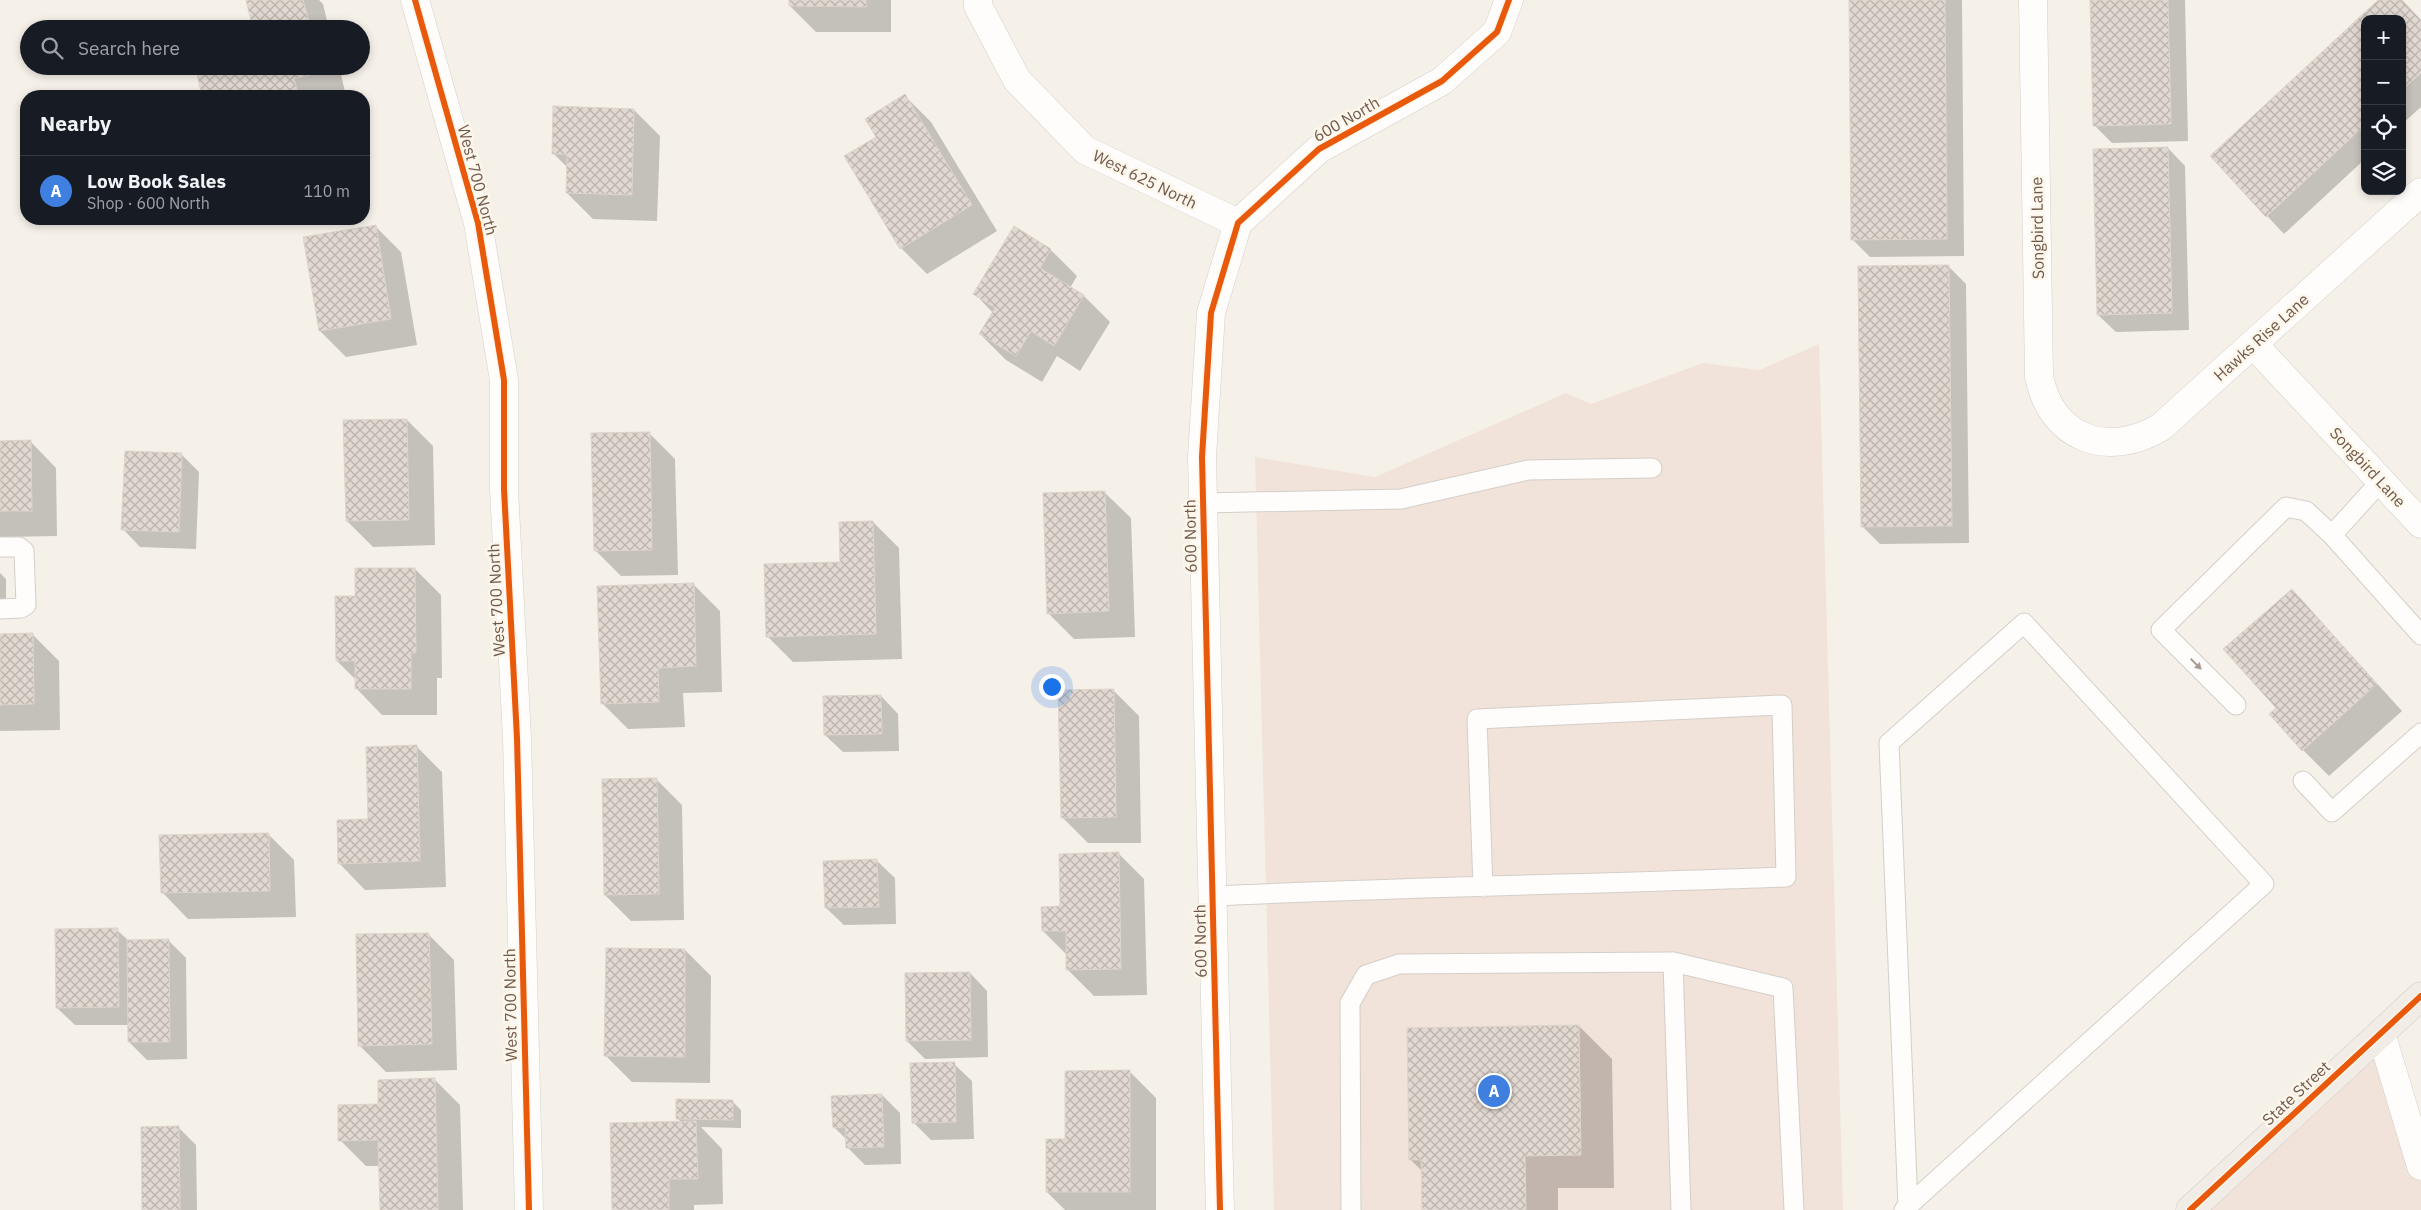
<!DOCTYPE html>
<meta charset="utf-8">
<style>
:root{--surface:#171b24;--page:#20242c;--text:#f1f3f6;--muted:#9ea1a6;--line:#363941;--accent:#9f8e83}
body{margin:0;font-family:"IBM Plex Sans",sans-serif;background:var(--page);color:var(--text)}
.controls{position:absolute;right:15px;top:15px;display:grid;overflow:hidden;border-radius:10px;box-shadow:0 2px 8px #0003}
.controls button{width:45px;height:45px;display:grid;place-items:center;padding:0;border:0;border-bottom:1px solid var(--line);background:var(--surface);color:var(--text);font:25px sans-serif}
.you{position:absolute;left:1051px;top:686px;width:18px;height:18px;margin:-12px;border:4px solid #fff;border-radius:50%;background:#1a73e8;box-shadow:0 0 0 8px #1a73e833}
.badge{display:grid;place-items:center;width:32px;height:32px;border-radius:50%;background:var(--accent);color:#fff;font-size:16px;font-weight:700}
.pin{position:absolute;translate:-50% -50%;border:2px solid #fff;box-shadow:0 1px 5px #0006}
.list{margin:0;padding:0;list-style:none}
h2{display:flex;justify-content:space-between;align-items:center;height:65px;margin:0;padding:0 20px;font-size:21px}
h2 small{font-size:16px;font-weight:400;color:var(--muted)}
.list li{display:grid;grid-template-columns:32px 1fr auto;gap:15px;align-items:center;box-sizing:border-box;height:70px;padding:0 20px;border-top:1px solid var(--line)}
.list b{display:block;font-size:19px;white-space:nowrap}
.list p{margin:0;font-size:16px;white-space:nowrap;color:var(--muted)}
.list em{font-size:16px;font-style:normal;color:var(--muted)}
.icon{flex:none;width:28px;height:28px;fill:none;stroke:currentColor;stroke-width:2;stroke-linecap:round;stroke-linejoin:round}
.map{position:relative;flex:none;width:2421px;height:1210px;overflow:hidden}
.search{position:absolute;background:var(--surface);box-shadow:0 2px 8px #0003;left:20px;top:20px;width:350px;height:55px;display:flex;align-items:center;gap:12px;box-sizing:border-box;padding:0 18px;border-radius:28px;color:var(--muted);font-size:19px}
.panel{position:absolute;background:var(--surface);box-shadow:0 2px 8px #0003;left:20px;top:90px;width:350px;height:135px;border-radius:20px}
.map>svg:first-child{display:block}
.commercial{fill:#f2e3da}
.shadow{fill:#0003}
.building{fill:url(#building-cross-hatch);stroke:#ddd4cc}
.lines{fill:none;stroke-linecap:round;stroke-linejoin:round}
.service-casing{stroke:#d4cec8;stroke-width:21}
.minor-casing{stroke:#d4cec8;stroke-width:29}
.tertiary-casing{stroke:#d4cec8;stroke-width:29}
.primary-casing{stroke:#d3ccc6;stroke-width:29}
.service{stroke:#fefdfc;stroke-width:19}
.minor{stroke:#fefdfc;stroke-width:28}
.tertiary{stroke:#fefdfc;stroke-width:28}
.primary{stroke:#f1ece5;stroke-width:28}
.cycleway-casing{stroke:#fdf6ea;stroke-width:9}
.cycleway{stroke:#e8590c;stroke-width:6}
.oneway{fill:#a99b92}
.labels{text-anchor:middle;stroke-width:5;stroke-linejoin:round;paint-order:stroke}
.street-label{font-size:16px;fill:#70594c;stroke:#fdf6ea}
</style>
<div class="map">
<svg width="2421" height="1210" viewBox="0 0 2421 1210">
<defs>
<pattern id="building-cross-hatch" width="8" height="8" patternUnits="userSpaceOnUse" patternTransform="scale(1.25)"><rect width="8" height="8" fill="#e1d9d1"/><path d="M0 0l8 8M0 8l8-8" fill="none" stroke="#bbb3ac"/></pattern>
</defs>
<rect width="100%" height="100%" fill="#f5f1e9"/>
<path class="commercial" d="M1819 344 1843 1210H1274L1255 457 1375 477 1566 393 1591 404 1703 363 1759 370Z
M2381 1033 2421 1166V1210H2185Z"/>
<path class="shadow" d="M247 0H319L323 4 329 29H254Z
M790 0H891V32H816L790 6Z
M1850 0H1962L1964 256 1870 257 1852 239Z
M2091 0H2185L2188 141 2112 143 2094 125Z
M2380 0H2402L2421 20V107L2402 124V19H2365V159L2284 234 2211 156Z
M233 66H339L346 96H204L198 75Z
M905 96 931 122 997 231 927 274 901 248Z
M634 110 660 136 657 221 593 219 567 193 568 168 553 153Z
M2168 148 2185 166 2189 330 2116 332 2098 315Z
M375 226 401 252 417 345 346 357 320 331Z
M1015 228 1051 250 1077 276 1070 288 1084 296 1110 322 1080 371 1057 356 1042 382 1006 360 980 334 993 313 975 294Z
M1948 266 1966 284 1969 543 1880 544 1862 526Z
M407 420 433 446 435 545 373 547 347 521Z
M649 433 675 459 678 575 621 576 595 550Z
M30 441 56 468 57 536 0 537V442Z
M181 454 199 472 196 549 140 547 123 529Z
M1104 492 1131 518 1135 637 1074 639 1048 613Z
M873 522 899 548 902 659 793 662 767 636 841 564Z
M415 569 441 595 442 678H437V715H382L356 688V680L337 661 356 597Z
M0 573 6 579V605H0Z
M694 585 720 611 722 692 683 693 685 727 628 729 602 703Z
M2292 590 2402 711 2329 776 2303 750 2277 708Z
M0 635H33L59 661 60 730 0 731Z
M1113 690 1139 716 1141 843H1088L1062 817Z
M881 696 898 714 899 751 843 752 825 735Z
M416 746 442 772 446 887 365 890 339 863Z
M656 779 682 805 684 920 631 921 605 895Z
M268 834 294 860 296 917 188 919 162 892Z
M1118 853 1144 879 1147 995 1094 996 1068 970 1067 955 1043 931 1061 908Z
M877 861 895 878 896 924 844 925 826 908Z
M117 930 129 941 168 940 186 958 187 1059 147 1060 129 1042V1025H75L57 1008Z
M428 934 454 960 457 1070 386 1072 360 1046Z
M685 950 711 976 710 1083 632 1082 606 1056Z
M970 973 987 991 988 1057 925 1059 907 1041Z
M1579 1026 1612 1059 1614 1188H1558V1210H1423L1422 1171 1410 1159Z
M954 1064 972 1081 974 1139 931 1140 913 1122Z
M1130 1072 1156 1098V1210H1065L1047 1192 1066 1140Z
M434 1079 460 1105 463 1210H381L380 1166H366L340 1140 379 1105Z
M882 1095 900 1113 901 1164 865 1165 847 1147V1140L834 1127Z
M732 1101 741 1110V1128L701 1127 722 1149 723 1204 694 1205V1210H613L682 1123 677 1118Z
M178 1127 196 1145 197 1210H144Z"/>
<path class="building" d="M246 0H303L311 29H253Z
M789 0H866V7L789 6Z
M1849 0H1945L1947 239 1851 240Z
M2090 0H2168L2171 124 2093 126Z
M2378 0H2402L2421 20V73L2402 90V19H2365V125L2266 217 2210 156Z
M228 66H320L322 72 294 79 299 96H202L197 74Z
M905 94 972 205 900 249 844 156 876 137 865 119Z
M553 106 634 109 632 195 566 193 567 154H552Z
M2168 147 2172 313 2097 315 2093 149Z
M376 225 391 319 319 331 303 237Z
M1014 226 1051 249 1040 268 1084 295 1054 346 1031 331 1016 356 979 334 995 308 973 294Z
M1949 265 1952 526 1861 527 1858 266Z
M407 419 409 520 346 521 343 420Z
M650 432 652 550 594 551 591 433Z
M31 440 32 511H0V441Z
M125 451 182 453 179 532 121 530Z
M1105 491 1109 611 1047 614 1043 493Z
M873 521 876 634 766 637 764 564 840 562 839 522Z
M355 568H415L416 653H411V689H355V661H336L335 596H355Z
M694 583 696 666 658 668 659 702 601 704 597 586Z
M2292 589 2377 684 2302 751 2269 714 2276 708 2223 649Z
M33 633 34 704 0 705V634Z
M1114 689 1116 817 1061 818 1058 690Z
M881 695 882 734 824 735 823 696Z
M417 745 420 861 338 864 337 820 368 819 366 747Z
M657 778 659 894 604 895 602 779Z
M269 833 270 891 161 893 159 835Z
M1119 852 1121 969 1066 970V931H1042L1041 907 1060 906 1059 854Z
M877 859 879 907 825 908 823 861Z
M118 928 119 1007 56 1008 55 929Z
M429 933 432 1044 358 1046 356 934Z
M169 939 170 1042H128L127 940Z
M606 948 685 949V1057L604 1056Z
M970 972 971 1040 906 1041 905 973Z
M1579 1025 1581 1155 1525 1156 1526 1210H1422L1421 1160H1409L1407 1028Z
M955 1062 956 1122 912 1123 910 1063Z
M1130 1070V1192H1046V1139H1065V1071Z
M435 1078 438 1210H380L378 1140 338 1141V1105L378 1104V1080Z
M882 1094 884 1147 846 1148 845 1127 833 1128 831 1096Z
M676 1099 733 1100V1120L676 1119Z
M696 1121 698 1179H669V1210H612L610 1123Z
M179 1126 180 1210H142L141 1127Z"/>
<g class="lines">
<defs>
<path id="service" d="M1203 503 1401 499 1528 470 1652 468
M2332 535 2421 635
M0 547H19L24 551 26 605 21 608 0 609
M2236 705 2161 630 2286 507 2306 511 2332 535 2381 481
M2303 781 2332 812 2421 733
M1213 896C1404 887 1595 884 1786 877L1782 705 1477 719 1483 887
M1673 962 1783 988 1794 1210
M1351 1210 1350 1003 1366 975 1399 964 1673 962 1681 1210
M1904 1210 1908 1206 2264 884 2024 623 1889 743 1908 1206"/>
<path id="minor" d="M415 0 478 223 504 380V489L517 738 529 1210
M978 0V6L1017 80 1085 150 1238 223
M2033 0 2039 376C2051 439 2108 459 2161 427L2421 192
M2254 345 2421 524
M1220 1210 1202 457 1211 313 1238 223 1319 149 1442 81 1497 32 1509 0"/>
<path id="tertiary" d="M2381 1033 2421 1166"/>
<path id="primary" d="M2190 1210 2421 996"/>
</defs>
<use href="#service" class="service-casing"/>
<use href="#minor" class="minor-casing"/>
<use href="#tertiary" class="tertiary-casing"/>
<use href="#primary" class="primary-casing"/>
<use href="#service" class="service"/>
<use href="#minor" class="minor"/>
<use href="#tertiary" class="tertiary"/>
<use href="#primary" class="primary"/>
<defs>
<path id="cycleway" d="M415 0 478 223 504 380V489L517 738 529 1210
M1220 1210 1202 457 1211 313 1238 223 1319 149 1442 81 1497 32 1509 0
M2190 1210 2421 996"/>
</defs>
<use href="#cycleway" class="cycleway-casing"/>
<use href="#cycleway" class="cycleway"/>
</g>
<defs><path id="oneway-solid" d="M-6-.8H1V-3.2L6.5 0L1 3.2V.8H-6Z" transform="scale(1.25)"/></defs>
<use class="oneway" href="#oneway-solid" transform="translate(2196 664) rotate(45)"/>
<g class="labels">
<g class="street-label">
<text transform="translate(1346 119) rotate(-30)" y="6">600 North</text>
<text transform="translate(1145 179) rotate(26)" y="6">West 625 North</text>
<text transform="translate(478 180) rotate(75)" y="6">West 700 North</text>
<text transform="translate(2037 228) rotate(-91)" y="6">Songbird Lane</text>
<text transform="translate(2261 337) rotate(-42)" y="6">Hawks Rise Lane</text>
<text transform="translate(2368 467) rotate(47)" y="6">Songbird Lane</text>
<text transform="translate(1190 536) rotate(-91)" y="6">600 North</text>
<text transform="translate(496 600) rotate(-93)" y="6">West 700 North</text>
<text transform="translate(1200 941) rotate(-91)" y="6">600 North</text>
<text transform="translate(510 1005) rotate(-91)" y="6">West 700 North</text>
<text transform="translate(2296 1093) rotate(-43)" y="6">State Street</text>
</g>
</g>
</svg>
<div class="controls">
<button>+</button>
<button>−</button>
<button><svg class="icon" aria-label="locate" viewBox="0 0 24 24"><circle cx="12" cy="12" r="6"/><path d="M12 2v4M12 18v4M2 12h4M18 12h4"/></svg></button>
<button><svg class="icon" aria-label="layers" viewBox="0 0 24 24"><path d="M12 4l9 5-9 5-9-5zM3 14l9 5 9-5"/></svg></button>
</div>
<div class="you"></div>
<div class="pin badge" style="left:1494px;top:1091px;background:#3f7fe0">A</div>
<div class="search"><svg class="icon" aria-label="search" viewBox="0 0 24 24"><circle cx="10" cy="10" r="6"/><path d="M15 15l6 6"/></svg>Search here</div>
<section class="panel">
<h2>Nearby<small></small></h2>
<ul class="list">
<li><span class="badge" style="background:#3f7fe0">A</span><div><b>Low Book Sales</b><p>Shop · 600 North</p></div><em>110 m</em></li>
</ul>
</section>
</div>
